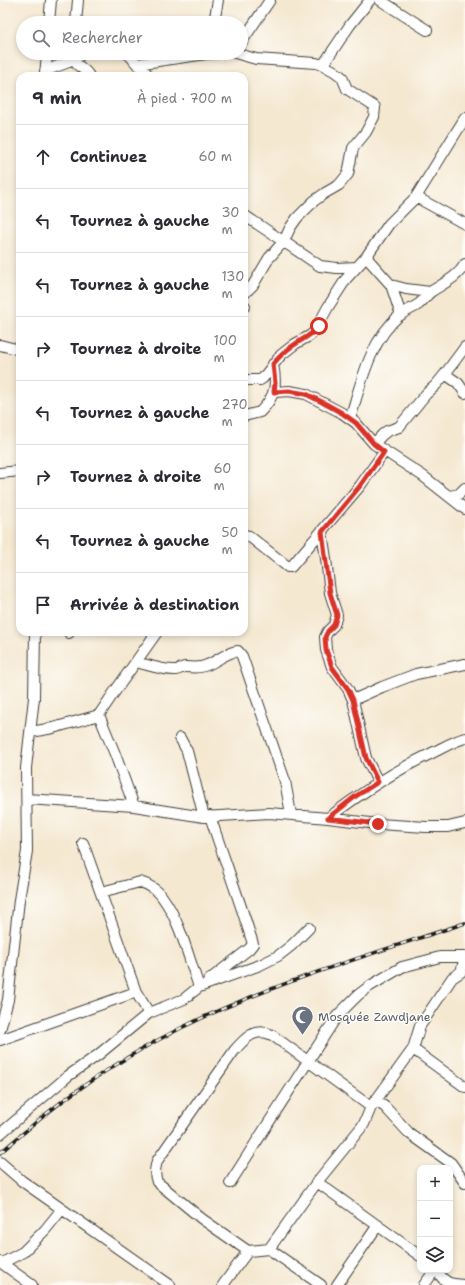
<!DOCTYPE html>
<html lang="fr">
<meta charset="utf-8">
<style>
:root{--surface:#fff;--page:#f7f7f7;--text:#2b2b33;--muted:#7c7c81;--line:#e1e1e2}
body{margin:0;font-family:"Shantell Sans",sans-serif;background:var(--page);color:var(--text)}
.controls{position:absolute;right:12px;bottom:12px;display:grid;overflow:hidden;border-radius:8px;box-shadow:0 2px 6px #0003}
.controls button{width:36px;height:36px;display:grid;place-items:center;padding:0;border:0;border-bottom:1px solid var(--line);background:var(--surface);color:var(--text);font:20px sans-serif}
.stop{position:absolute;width:12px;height:12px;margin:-9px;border:3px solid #d93025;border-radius:50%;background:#fff}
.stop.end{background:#d93025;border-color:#fff;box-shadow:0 1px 4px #0008}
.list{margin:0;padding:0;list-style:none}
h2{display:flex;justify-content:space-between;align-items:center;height:52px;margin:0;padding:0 16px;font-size:17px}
h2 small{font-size:13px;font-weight:400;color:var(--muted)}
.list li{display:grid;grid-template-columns:26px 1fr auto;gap:12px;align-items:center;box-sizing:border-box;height:64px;padding:0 16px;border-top:1px solid var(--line)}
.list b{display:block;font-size:15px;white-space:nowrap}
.list em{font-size:13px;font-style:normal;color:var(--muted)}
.icon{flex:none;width:22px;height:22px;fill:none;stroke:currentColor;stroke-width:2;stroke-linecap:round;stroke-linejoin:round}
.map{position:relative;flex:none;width:465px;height:1285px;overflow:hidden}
.search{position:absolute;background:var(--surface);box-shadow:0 2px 6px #0003;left:16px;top:16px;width:232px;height:44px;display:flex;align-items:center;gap:10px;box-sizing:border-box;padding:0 14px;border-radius:22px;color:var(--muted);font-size:15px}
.panel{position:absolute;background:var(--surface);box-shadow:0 2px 6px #0003;left:16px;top:72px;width:232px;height:564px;border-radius:12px}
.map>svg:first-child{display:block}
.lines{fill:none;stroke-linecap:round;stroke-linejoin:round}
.minor-casing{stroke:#3d3b37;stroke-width:12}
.minor{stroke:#fff;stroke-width:10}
.rail-casing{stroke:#1c1c1c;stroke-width:3.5}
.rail{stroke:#fdfcf7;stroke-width:2;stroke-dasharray:6;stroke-linecap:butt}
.route{stroke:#d93025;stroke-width:5}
.labels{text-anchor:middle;stroke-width:3;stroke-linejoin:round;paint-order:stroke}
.worship-label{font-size:12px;fill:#5b616d;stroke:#fdfcf7;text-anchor:start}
</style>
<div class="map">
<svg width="465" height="1285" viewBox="0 0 465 1285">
<rect width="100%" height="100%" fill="#fdfcf7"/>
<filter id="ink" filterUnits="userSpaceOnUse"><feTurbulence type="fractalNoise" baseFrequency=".025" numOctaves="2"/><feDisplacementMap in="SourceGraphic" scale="8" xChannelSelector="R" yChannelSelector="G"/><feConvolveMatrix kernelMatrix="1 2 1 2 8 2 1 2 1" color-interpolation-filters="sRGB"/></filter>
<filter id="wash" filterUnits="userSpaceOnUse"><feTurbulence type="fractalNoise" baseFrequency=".012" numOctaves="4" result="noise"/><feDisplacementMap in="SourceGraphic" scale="16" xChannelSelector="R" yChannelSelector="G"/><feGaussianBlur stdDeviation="0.9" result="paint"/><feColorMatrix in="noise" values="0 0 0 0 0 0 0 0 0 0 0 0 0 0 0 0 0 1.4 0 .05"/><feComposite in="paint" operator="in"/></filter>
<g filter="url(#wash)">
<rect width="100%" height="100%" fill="#f5e8d1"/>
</g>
<g filter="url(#ink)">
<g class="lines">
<defs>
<path id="minor" d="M380 0 427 30
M49 23 51 0
M76 23 78 0
M214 23 218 0
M241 43 270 0
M126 53C132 56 133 60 137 64 142 69 144 70 149 76
M235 53 256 59 316 63 323 65 334 71 342 77 347 89 375 107 374 117 366 132 353 148 348 174 339 185 325 193 314 201 297 218 290 228 284 241 269 258 253 285 244 294
M74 55C73 67 84 66 89 76
M137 64 206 54 221 53
M323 65 350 25 370 0
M45 71 74 60 83 53
M45 76 47 53
M416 197 465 224
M244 215 320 266 337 268 357 267
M366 257 391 285 401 315
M391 285 406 289 430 292
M244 305 245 306
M0 345 20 350
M445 374 458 383 465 393
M244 380H260L263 378 281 355 295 344 311 335 315 331 328 307 346 279 366 257 389 224 416 197 465 118
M275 392 289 391 306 394 342 413 356 423 374 444 423 476 465 509
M244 416 260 412C276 396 277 385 273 364
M350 419C361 383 370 340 400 315 406 311 413 308 419 304 424 300 427 294 432 291 444 283 458 277 465 264
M374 444 382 435 387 431 399 427 426 394 436 385 445 374 465 347
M0 473 20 471
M450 496 459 494 465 488
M322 532 326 559 330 593 337 615 334 625 328 631 325 637 326 650 332 667 348 689 353 700 366 758 378 782
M244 535 249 536 288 567H291L360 486 384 452
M69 633V632
M136 662C148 665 164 671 176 670 179 670 182 667 185 667 193 667 199 669 207 665 218 661 226 652 238 651L242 656 285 781 291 814
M353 700 382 687 416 674 465 664
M99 715 115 754 134 806
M31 732 53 728 99 715 111 697 157 632
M180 738 187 751 204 817
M27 799 134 806 204 817 269 813 328 818 378 824 426 827H448L465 823
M328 818C362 792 396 770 434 752 444 747 454 741 465 738
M83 843 136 992 149 1013
M101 892 140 882C148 884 159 891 163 898 180 921 189 959 199 987
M209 980 249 949 253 944C240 901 224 859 210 816
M0 1030 8 1000 19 900 27 851 26 768 34 698 35 632
M0 1040 136 992
M413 1049 465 1087
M375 1100 385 1107 409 1133 451 1163 465 1183
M0 1134 68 1076 98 1055 149 1013 184 999 199 987 260 965 278 956 292 945 309 928
M0 1162 22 1181 170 1285
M317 1182 420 1256
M230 1183 337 1016 358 995 370 986 402 967 440 957H465
M269 1249 317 1182 364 1124 371 1107 413 1049 420 1026 452 978 461 972 465 957
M0 1262 32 1285
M2 1263 23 1252 45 1230 62 1209
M437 1270C444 1284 451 1284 465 1285
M223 1285 248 1251
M321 1285 269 1249 248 1251 202 1219 157 1182C154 1173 155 1169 157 1161L234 1051C245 1038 255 1027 272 1035L371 1107
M337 1285 378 1225
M424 1285 435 1270"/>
</defs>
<use href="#minor" class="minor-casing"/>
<use href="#minor" class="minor"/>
<defs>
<path id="rail" d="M0 1153C25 1132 49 1110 75 1092 107 1069 147 1045 181 1028 272 983 370 955 465 923"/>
</defs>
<use href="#rail" class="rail-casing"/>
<use href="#rail" class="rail"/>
</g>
</g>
<g class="lines" filter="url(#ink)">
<path class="route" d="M319 326C311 336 304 338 294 345 286 350 279 357 273 364L275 383 274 392 289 391 306 394 322 402 342 413 356 423 374 444 384 452 360 486 322 532 330 593 337 615 334 625 328 631 325 637 326 650 332 667 348 689 353 700 366 758 378 782 356 796 328 818 378 824"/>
</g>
<defs>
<symbol id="mosque-pin" viewBox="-11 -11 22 30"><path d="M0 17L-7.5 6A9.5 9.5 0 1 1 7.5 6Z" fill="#6b7280" stroke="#fdfcf7"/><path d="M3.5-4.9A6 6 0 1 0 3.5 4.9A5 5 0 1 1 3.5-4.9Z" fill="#fff"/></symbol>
</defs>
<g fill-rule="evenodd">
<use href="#mosque-pin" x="290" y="1004" width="25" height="34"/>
</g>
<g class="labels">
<g class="worship-label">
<text x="318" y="1021">Mosquée Zawdjane</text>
</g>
</g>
</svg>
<div class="controls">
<button>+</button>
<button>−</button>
<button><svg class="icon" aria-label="layers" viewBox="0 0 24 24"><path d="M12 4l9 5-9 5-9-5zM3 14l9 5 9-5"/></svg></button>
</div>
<div class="stop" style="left:319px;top:326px"></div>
<div class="stop end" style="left:378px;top:824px"></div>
<div class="search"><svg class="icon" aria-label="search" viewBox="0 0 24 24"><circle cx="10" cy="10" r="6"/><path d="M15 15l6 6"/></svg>Rechercher</div>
<section class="panel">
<h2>9 min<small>À pied · 700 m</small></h2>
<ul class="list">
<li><svg class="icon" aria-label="ahead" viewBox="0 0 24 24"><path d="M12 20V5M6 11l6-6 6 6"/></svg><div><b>Continuez</b></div><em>60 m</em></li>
<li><svg class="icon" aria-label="left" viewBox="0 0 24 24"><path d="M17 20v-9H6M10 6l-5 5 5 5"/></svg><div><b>Tournez à gauche</b></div><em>30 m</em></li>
<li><svg class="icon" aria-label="left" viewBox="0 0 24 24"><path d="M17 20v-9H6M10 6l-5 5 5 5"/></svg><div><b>Tournez à gauche</b></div><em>130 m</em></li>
<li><svg class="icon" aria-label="right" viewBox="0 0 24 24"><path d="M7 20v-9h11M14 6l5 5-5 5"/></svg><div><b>Tournez à droite</b></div><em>100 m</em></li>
<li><svg class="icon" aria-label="left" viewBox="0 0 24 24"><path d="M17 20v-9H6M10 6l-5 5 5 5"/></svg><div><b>Tournez à gauche</b></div><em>270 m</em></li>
<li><svg class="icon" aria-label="right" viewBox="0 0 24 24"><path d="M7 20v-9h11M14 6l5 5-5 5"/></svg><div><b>Tournez à droite</b></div><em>60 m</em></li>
<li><svg class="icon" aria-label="left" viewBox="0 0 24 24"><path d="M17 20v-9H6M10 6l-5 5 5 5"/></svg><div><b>Tournez à gauche</b></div><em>50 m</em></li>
<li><svg class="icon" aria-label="arrive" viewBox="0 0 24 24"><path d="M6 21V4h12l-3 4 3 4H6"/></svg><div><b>Arrivée à destination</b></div></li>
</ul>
</section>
</div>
